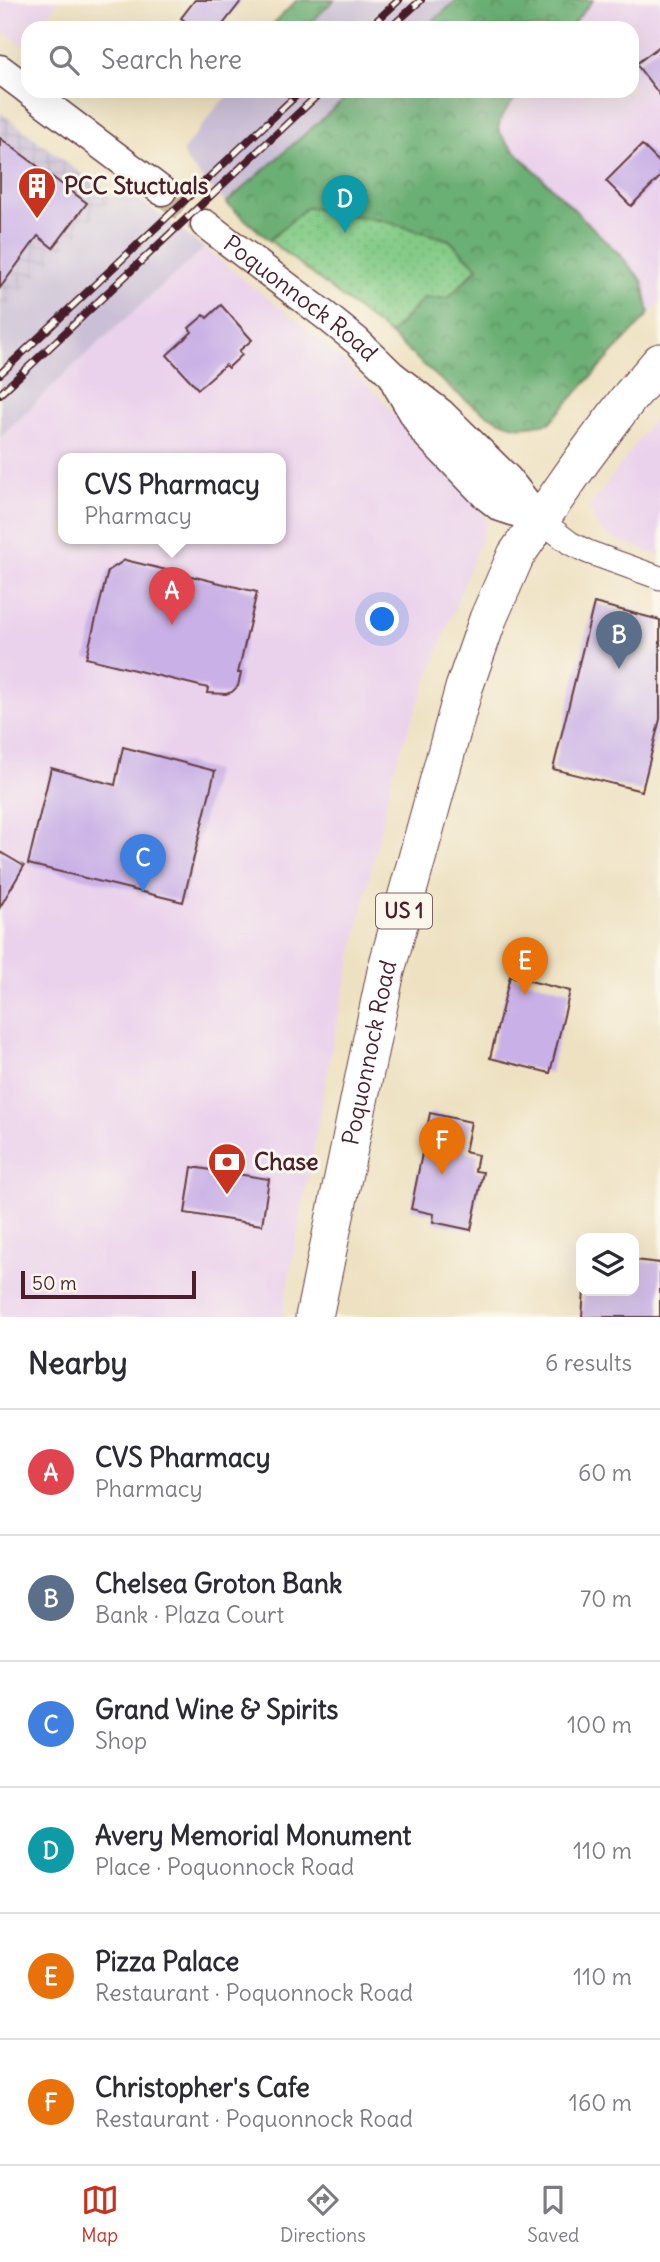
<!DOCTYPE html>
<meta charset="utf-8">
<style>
:root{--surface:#fff;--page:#f2f2f3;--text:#2b2b33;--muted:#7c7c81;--line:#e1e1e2;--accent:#c8321e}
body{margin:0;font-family:Delius,sans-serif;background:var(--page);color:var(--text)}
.controls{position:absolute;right:21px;bottom:21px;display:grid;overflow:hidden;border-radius:14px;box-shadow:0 7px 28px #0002}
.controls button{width:63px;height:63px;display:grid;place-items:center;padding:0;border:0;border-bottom:2px solid var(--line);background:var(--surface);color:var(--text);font:35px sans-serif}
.scale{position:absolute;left:21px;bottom:18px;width:175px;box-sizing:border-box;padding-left:7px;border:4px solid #4a1f2b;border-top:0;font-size:19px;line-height:24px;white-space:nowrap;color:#4a1f2b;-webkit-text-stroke:5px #fbf7ec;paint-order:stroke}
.you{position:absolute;left:383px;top:620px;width:24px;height:24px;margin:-18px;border:5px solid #fff;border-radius:50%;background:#1a73e8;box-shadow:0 0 0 10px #1a73e833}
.badge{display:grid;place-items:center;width:46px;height:46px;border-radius:50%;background:var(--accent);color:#fff;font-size:23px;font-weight:700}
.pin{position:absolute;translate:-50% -58px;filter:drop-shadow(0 2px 4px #0008)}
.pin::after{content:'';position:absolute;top:37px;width:24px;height:21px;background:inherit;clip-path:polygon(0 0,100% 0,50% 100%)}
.popup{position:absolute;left:58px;top:453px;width:228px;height:91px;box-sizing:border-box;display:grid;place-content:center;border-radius:14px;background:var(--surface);filter:drop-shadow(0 2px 5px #0005);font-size:23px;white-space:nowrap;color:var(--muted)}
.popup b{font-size:26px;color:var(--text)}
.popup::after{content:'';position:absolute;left:50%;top:100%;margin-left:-14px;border:14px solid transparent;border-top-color:var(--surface)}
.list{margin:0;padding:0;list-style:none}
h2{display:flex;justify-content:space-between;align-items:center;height:91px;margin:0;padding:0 28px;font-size:30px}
h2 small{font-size:23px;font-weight:400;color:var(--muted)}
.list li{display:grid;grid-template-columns:46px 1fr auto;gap:21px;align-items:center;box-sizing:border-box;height:126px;padding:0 28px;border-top:2px solid var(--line)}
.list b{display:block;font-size:26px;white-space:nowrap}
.list p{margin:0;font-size:23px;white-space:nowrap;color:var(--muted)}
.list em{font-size:23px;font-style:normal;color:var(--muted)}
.icon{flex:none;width:38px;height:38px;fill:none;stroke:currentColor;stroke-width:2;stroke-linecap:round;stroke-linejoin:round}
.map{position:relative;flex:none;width:660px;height:1317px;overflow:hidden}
.search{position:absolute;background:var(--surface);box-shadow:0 7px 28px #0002;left:21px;right:21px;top:21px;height:77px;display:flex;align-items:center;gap:18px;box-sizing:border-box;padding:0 24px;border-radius:21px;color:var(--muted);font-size:26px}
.sheet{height:847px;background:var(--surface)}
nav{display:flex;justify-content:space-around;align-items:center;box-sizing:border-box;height:98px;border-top:2px solid var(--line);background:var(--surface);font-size:19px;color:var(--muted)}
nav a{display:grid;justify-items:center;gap:4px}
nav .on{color:var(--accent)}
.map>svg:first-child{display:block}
.built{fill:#ead1ec;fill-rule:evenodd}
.industrial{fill:url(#industrial-grid)}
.railway{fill:#cabfd6}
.grass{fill:url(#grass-dots);stroke:#667558;stroke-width:2}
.forest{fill:url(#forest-crowns);stroke:#5a674f;stroke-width:2}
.building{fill:#c9b0e6}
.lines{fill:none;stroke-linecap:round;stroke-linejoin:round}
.tertiary-tunnel{stroke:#cdbaa3;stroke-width:28;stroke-dasharray:28 14;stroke-linecap:butt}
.minor-casing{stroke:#633c42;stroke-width:25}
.tertiary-casing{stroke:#633c42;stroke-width:31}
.primary-casing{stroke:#633c42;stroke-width:39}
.minor{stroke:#fff;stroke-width:23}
.tertiary{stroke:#fff;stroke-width:28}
.primary{stroke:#fff;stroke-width:37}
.rail-casing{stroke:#4a1f2b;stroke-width:8}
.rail{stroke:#fbf7ec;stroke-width:5;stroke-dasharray:16;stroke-linecap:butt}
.labels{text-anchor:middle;stroke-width:6;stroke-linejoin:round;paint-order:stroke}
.shield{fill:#fbf7ec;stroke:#7f6065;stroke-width:2}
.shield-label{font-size:21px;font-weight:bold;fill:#4a1f2b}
.poi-label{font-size:23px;font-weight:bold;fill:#4a1f2b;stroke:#fbf7ec;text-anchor:start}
.street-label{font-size:23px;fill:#4a1f2b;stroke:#fbf7ec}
</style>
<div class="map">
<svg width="660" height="1317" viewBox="0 0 660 1317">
<defs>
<pattern id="industrial-grid" width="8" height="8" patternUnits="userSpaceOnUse" patternTransform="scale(1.75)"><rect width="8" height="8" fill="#cabfd6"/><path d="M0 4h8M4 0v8" fill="none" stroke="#afa4b8"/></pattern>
<pattern id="grass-dots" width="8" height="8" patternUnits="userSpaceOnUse" patternTransform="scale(1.75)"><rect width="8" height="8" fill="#83cb86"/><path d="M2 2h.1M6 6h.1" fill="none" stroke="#73ae74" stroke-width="1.8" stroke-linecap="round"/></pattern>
<pattern id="forest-crowns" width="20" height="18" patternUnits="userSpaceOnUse" patternTransform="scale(1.75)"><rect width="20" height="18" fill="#6aaf73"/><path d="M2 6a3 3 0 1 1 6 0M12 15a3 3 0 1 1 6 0" fill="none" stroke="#598e5f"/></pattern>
</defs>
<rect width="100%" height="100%" fill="#fbf7ec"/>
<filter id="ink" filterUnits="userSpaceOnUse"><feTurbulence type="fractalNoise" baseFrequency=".0143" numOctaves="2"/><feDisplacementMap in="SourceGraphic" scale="14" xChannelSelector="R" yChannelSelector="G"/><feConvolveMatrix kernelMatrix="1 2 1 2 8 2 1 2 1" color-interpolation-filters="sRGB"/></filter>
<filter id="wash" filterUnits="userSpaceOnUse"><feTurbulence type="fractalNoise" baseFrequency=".00686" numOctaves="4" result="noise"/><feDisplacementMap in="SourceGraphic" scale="28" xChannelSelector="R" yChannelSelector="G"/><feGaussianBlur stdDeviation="1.57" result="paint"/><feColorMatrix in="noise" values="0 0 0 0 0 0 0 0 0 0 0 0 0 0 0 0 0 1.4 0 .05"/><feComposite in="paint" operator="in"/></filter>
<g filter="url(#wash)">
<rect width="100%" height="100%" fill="#eee1c1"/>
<path class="built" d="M0 0H59L39 28H28V43L25 47 0 29Z
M593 0H660V303L649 314 643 282 621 256 506 142 498 129 501 117 521 91H632V28H570Z
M204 248 315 335 377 394 488 520 394 768 333 1042 282 1317H0V438L71 368ZM64 459H280V539H64Z
M660 410V555L621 542 603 532 594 521 589 508Z"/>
<path class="industrial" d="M0 112 113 198 0 313Z"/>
<path class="railway" d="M334 0H457L425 28H305Z
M235 91H354L226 203 189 165 182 152 219 104Z
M123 187 204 248 71 368 0 438V313Z"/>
<path class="grass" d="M307 207 384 221 450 240 478 267 448 298H424L390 335 269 240Z"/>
<path class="forest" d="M297 0H334L305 28H269Z
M457 0H593L570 28H425Z
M354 91H521L501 117 498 129 506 142 621 256 643 282 649 314 549 423C539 424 526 428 516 426 477 419 421 361 390 335L424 298H448L478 268 449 240 384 221 307 207 269 240 226 203Z"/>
<g id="blocks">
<path class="building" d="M195 0H242L220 28H194L181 18Z
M660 46V95L636 64Z
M0 138 87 203 53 248 38 236 0 288Z
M642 145 660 163V177L631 206 606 181Z
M221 305 252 340 239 351 242 355 228 368 225 365 198 389 167 355 192 332 189 328 204 315 207 318Z
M125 560 257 592 238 673H241L238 686 232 692 226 694 207 693 208 688 86 658 108 571Z
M594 603 660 620V719L642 791 553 769Z
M123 747 215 771 183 902 28 864 51 768 115 785Z
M0 852 24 866 0 907Z
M510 976 570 991 550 1073 490 1058Z
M430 1113 471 1122 465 1152 478 1155 475 1171 483 1172 471 1230 433 1222 434 1214 411 1209Z
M192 1167 269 1179 262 1225 185 1213Z
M634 1260 660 1263V1317H582L584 1291H634Z"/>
</g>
</g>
<g filter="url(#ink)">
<use href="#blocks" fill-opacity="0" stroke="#633c42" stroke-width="2"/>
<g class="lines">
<path class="tertiary-tunnel" d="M162 191 205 224"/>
<defs>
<path id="minor" d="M540 520 570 543 588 552 660 578"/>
<g id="tertiary">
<path d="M0 69 28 90"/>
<path d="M29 91 162 191"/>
<path id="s1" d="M205 224 326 316 357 341 392 375 441 413 508 479 540 520"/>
<path d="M396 384 425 433 486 496 500 507 540 520"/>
</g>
<g id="primary">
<path id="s2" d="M314 1317 386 971 464 688 488 619 516 555 583 459 628 399 660 362"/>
</g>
</defs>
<use href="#minor" class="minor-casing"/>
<use href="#tertiary" class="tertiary-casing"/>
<use href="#primary" class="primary-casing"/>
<use href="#minor" class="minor"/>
<use href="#tertiary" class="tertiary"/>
<use href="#primary" class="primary"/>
<defs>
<path id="rail" d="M369 28 399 0
M390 28 421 0
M0 374 301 91
M0 394 322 91"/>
</defs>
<use href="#rail" class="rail-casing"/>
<use href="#rail" class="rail"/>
</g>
</g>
<defs>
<symbol id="building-pin" viewBox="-11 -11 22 30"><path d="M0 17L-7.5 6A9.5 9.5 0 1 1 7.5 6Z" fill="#c8321e" stroke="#fbf7ec"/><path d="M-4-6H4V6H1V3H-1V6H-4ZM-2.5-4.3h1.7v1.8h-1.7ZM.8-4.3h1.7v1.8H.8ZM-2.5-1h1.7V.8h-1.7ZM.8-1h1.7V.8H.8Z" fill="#fff"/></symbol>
<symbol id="bank-pin" viewBox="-11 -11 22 30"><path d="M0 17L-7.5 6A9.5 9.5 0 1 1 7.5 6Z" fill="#c8321e" stroke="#fbf7ec"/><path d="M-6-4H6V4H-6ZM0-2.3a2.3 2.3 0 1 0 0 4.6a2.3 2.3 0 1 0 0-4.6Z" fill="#fff"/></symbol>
</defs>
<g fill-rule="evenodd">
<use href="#building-pin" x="15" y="164" width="44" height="60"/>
<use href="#bank-pin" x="205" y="1140" width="44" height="60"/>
</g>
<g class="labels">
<rect class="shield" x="376" y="893.5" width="56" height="35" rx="5"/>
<g class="shield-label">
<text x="404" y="918">US 1</text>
</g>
<g class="poi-label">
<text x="64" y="194">PCC Stuctuals</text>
<text x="254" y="1170">Chase</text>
</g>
<g class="street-label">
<text dy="8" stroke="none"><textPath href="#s1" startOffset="121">Poquonnock Road</textPath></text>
<text dy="8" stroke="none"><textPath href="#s2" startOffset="270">Poquonnock Road</textPath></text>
</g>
</g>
</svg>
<div class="controls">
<button><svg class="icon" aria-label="layers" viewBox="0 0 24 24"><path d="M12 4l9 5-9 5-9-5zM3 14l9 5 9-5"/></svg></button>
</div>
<div class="scale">50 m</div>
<div class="you"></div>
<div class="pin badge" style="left:172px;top:625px;background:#e0444e">A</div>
<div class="popup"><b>CVS Pharmacy</b>Pharmacy</div>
<div class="pin badge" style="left:619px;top:669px;background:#5c6f8a">B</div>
<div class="pin badge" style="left:143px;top:892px;background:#3f7fe0">C</div>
<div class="pin badge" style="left:345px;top:233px;background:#0f9aa8">D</div>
<div class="pin badge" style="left:525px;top:995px;background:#e8710a">E</div>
<div class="pin badge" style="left:442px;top:1175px;background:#e8710a">F</div>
<div class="search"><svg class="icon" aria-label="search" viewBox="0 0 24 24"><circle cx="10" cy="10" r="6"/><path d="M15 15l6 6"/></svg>Search here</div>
</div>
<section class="sheet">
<h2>Nearby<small>6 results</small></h2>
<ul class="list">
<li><span class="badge" style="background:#e0444e">A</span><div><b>CVS Pharmacy</b><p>Pharmacy</p></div><em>60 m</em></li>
<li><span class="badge" style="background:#5c6f8a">B</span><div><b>Chelsea Groton Bank</b><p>Bank · Plaza Court</p></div><em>70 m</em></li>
<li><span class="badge" style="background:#3f7fe0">C</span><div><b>Grand Wine &amp; Spirits</b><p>Shop</p></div><em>100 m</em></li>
<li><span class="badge" style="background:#0f9aa8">D</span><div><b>Avery Memorial Monument</b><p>Place · Poquonnock Road</p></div><em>110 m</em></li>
<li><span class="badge" style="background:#e8710a">E</span><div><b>Pizza Palace</b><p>Restaurant · Poquonnock Road</p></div><em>110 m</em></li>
<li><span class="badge" style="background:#e8710a">F</span><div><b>Christopher's Cafe</b><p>Restaurant · Poquonnock Road</p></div><em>160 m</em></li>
</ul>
</section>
<nav>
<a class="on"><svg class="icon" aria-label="map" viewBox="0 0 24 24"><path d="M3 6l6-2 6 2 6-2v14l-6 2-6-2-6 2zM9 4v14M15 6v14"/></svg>Map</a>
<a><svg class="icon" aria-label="directions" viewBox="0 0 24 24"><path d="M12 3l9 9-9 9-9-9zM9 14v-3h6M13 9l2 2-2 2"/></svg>Directions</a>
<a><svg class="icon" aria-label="saved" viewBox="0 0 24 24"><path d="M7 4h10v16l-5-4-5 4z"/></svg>Saved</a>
</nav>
